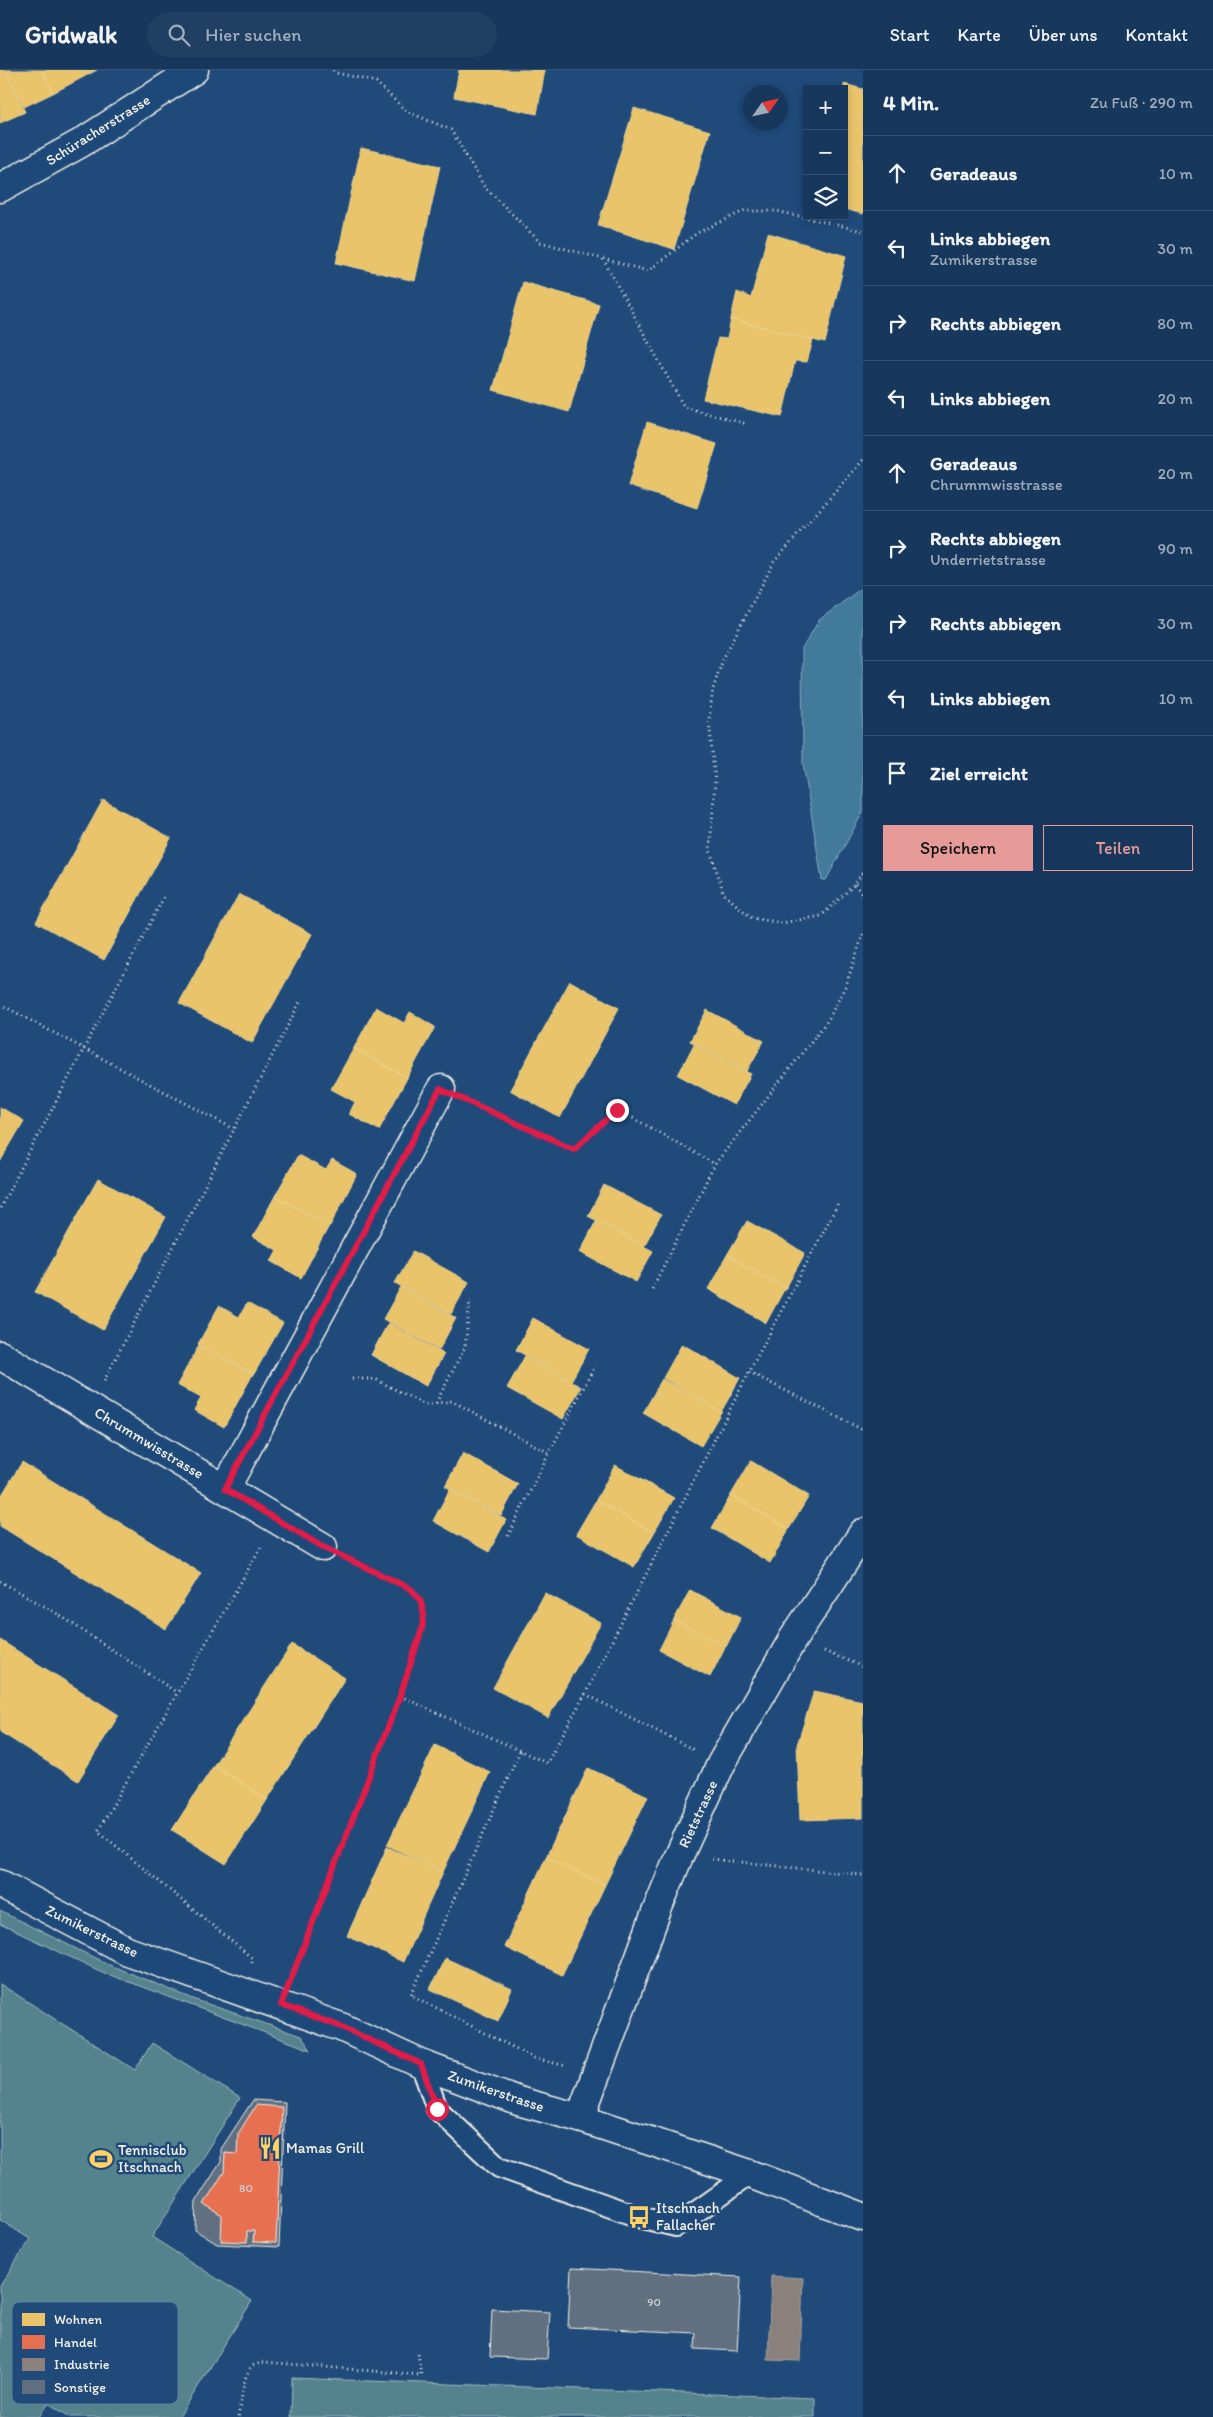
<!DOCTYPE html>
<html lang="de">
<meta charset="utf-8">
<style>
:root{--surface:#17385c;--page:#203f62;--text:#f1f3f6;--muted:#9eacbb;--line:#365272;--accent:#e69b98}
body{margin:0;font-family:Itim,sans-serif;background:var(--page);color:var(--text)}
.controls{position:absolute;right:15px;top:15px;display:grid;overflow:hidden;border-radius:0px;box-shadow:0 2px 8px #0003}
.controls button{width:45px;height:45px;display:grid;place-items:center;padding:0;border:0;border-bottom:1px solid var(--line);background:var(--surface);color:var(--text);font:25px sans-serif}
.compass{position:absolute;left:743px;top:15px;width:45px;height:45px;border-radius:50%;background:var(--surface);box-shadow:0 2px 8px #0003;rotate:56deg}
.stop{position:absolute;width:15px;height:15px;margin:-11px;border:4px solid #e11d48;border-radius:50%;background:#fff}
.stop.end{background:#e11d48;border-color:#fff;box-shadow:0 1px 5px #0008}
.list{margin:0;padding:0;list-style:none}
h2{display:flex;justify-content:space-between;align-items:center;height:65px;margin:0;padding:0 20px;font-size:21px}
h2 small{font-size:16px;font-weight:400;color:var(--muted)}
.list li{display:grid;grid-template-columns:32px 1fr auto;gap:15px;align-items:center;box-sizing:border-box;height:75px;padding:0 20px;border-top:1px solid var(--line)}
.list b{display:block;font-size:19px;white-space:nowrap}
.list p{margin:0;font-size:16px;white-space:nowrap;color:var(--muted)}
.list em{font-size:16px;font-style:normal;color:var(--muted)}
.actions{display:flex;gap:10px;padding:15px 20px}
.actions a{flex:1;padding:11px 0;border:1px solid var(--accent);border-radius:0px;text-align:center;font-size:18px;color:var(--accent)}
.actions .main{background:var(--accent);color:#111}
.icon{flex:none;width:28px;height:28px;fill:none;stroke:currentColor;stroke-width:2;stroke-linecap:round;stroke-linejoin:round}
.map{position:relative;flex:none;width:863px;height:2347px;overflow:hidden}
header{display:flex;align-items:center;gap:30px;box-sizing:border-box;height:70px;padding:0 25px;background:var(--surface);border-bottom:1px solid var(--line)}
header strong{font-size:24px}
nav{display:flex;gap:28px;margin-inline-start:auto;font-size:18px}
.search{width:350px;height:45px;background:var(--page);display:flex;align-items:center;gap:12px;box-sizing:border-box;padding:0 18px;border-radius:28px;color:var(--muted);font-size:19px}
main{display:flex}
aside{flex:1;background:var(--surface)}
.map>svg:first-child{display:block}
.green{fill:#54838d;stroke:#a4baba}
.water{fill:#427a9c;stroke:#89aaba}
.homes{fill:#e9c46a;stroke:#ecd290}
.shops{fill:#e76f51;stroke:#eb967e}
.industry{fill:#8a817c;stroke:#aaa39c}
.building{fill:#606f80;stroke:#f4f1e8;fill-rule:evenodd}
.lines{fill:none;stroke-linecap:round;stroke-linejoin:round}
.lane-casing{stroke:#f4f1e8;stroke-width:24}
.street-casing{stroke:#f4f1e8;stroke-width:31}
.secondary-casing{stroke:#f4f1e8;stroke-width:31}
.path{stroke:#f4f1e8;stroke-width:3;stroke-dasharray:1 4;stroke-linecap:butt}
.lane{stroke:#1f4a7a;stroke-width:20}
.street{stroke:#1f4a7a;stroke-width:28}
.secondary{stroke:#1f4a7a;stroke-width:28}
.route{stroke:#e11d48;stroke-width:6}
.labels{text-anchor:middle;stroke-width:5;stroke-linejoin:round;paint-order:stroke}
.number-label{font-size:12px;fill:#cfd0ce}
.street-label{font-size:15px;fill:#f4f1e8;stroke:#1f4a7a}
.poi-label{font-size:15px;fill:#f4f1e8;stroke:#1f4a7a;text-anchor:start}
.key{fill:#1f4a7a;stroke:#5f7c9b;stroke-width:1}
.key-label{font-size:14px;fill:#f4f1e8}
</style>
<header>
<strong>Gridwalk</strong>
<div class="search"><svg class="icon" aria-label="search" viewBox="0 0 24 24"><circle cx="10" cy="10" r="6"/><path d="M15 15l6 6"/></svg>Hier suchen</div>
<nav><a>Start</a><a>Karte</a><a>Über uns</a><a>Kontakt</a></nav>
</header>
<main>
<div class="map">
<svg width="863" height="2347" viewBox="0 0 863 2347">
<rect width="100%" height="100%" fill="#1f4a7a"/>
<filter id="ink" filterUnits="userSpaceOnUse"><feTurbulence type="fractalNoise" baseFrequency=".02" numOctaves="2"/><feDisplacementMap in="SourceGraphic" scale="10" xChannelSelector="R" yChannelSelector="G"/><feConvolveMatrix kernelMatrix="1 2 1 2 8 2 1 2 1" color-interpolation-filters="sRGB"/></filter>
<g filter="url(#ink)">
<path class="green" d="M0 1841 107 1894 196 1930 301 1966 311 1980 102 1902 0 1854Z
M0 1914 135 2000 152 1973 240 2028 152 2167 252 2231 179 2347H70L48 2333 39 2347H0V2216L30 2169 0 2150Z
M292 2308 815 2328V2347H291Z"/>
<path class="water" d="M863 517V742L826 810H822L803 693 802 579 819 550Z"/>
<path class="homes" d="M0 0H6L25 42 0 53Z
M6 0H42L53 23 24 37Z
M42 0H97L53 23Z
M459 0H545L537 44 454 27Z
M844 14 863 19V144L844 139Z
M634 38 710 61 674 179 598 155Z
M361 78 440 96 415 211 336 193Z
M768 163 846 186 825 273 731 249 737 222 751 228Z
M523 212 599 234 569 342 493 320Z
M731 249 813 270 807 292 795 291 782 347 703 329 718 268 727 269Z
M647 352 717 374 697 438 628 416Z
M103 730 171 768 104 890 36 852Z
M239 824 312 864 252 973 179 933Z
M570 911 619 938 560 1048 510 1020Z
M376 937 404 953 410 942 435 957 407 1008 354 978Z
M707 940 764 971 747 1001 690 971Z
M694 974 751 1004 734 1035 678 1005Z
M354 978 407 1008 379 1060 349 1044 355 1032 331 1019Z
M0 1037 24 1051 0 1092Z
M298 1085 326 1100 332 1090 357 1104 330 1156 275 1126Z
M98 1109 166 1147 103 1260 35 1222Z
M604 1115 661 1145 644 1176 588 1146Z
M275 1126 329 1156 301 1208 271 1191 277 1180 253 1167Z
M596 1151 653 1181 636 1212 580 1182Z
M747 1151 805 1183 786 1218 727 1185Z
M413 1181 469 1212 451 1244 395 1213Z
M727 1185 785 1218 766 1253 708 1219Z
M401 1217 456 1248 439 1280 383 1249Z
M247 1233 283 1253 254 1304 198 1274 219 1236 239 1247Z
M533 1248 589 1279 571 1311 516 1280Z
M388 1253 444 1284 426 1316 371 1285Z
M682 1274 740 1308 721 1342 663 1308Z
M199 1275 253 1304 224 1357 194 1340 201 1328 177 1315Z
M525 1286 581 1317 563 1349 507 1318Z
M662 1309 721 1342 701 1376 643 1343Z
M463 1383 518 1414 501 1446 445 1416Z
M751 1391 809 1426 789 1459 731 1425Z
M22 1392 201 1503 166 1559 0 1456V1428Z
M615 1395 674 1428 654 1463 596 1430Z
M450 1419 506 1450 489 1482 433 1451Z
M731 1425 789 1459 770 1493 712 1458Z
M596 1430 654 1463 634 1497 576 1464Z
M690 1520 741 1547 726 1577 674 1550Z
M545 1523 601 1553 548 1648 493 1618Z
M674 1550 725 1577 710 1607 659 1580Z
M0 1570 119 1645 78 1711 0 1662Z
M292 1574 345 1608 267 1730 214 1695Z
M814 1621 863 1631V1748L800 1750 797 1675Z
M435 1675 490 1702 443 1802 387 1775Z
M214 1695 267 1730 226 1794 172 1760Z
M588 1698 648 1726 605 1815 546 1787Z
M387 1777 443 1802 403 1892 347 1866Z
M546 1787 605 1815 562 1905 504 1877Z
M445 1888 512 1919 498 1951 430 1919Z"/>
<path class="shops" d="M256 2035 282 2037 276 2173 253 2172 254 2161H247V2172L221 2171 222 2145 204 2134 224 2102 225 2083 237 2084 238 2064Z"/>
<path class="industry" d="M771 2206 803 2208 800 2291 768 2290Z"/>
<path class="building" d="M253 2030 285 2032 279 2177 217 2174 195 2160 196 2131 221 2092V2079ZM256 2035 282 2037 276 2173 253 2172 254 2161H247V2172L221 2171 222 2145 204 2134 224 2102 225 2083 237 2084 238 2064Z
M571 2198 741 2207 737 2281 695 2279 696 2263 568 2257Z
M492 2239 550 2242 547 2289 490 2287Z"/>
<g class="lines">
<defs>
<path id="lane" d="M421 1994 437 2039 499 2097 639 2147 676 2156 750 2104"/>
<path id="street" d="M0 118 81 73 194 0
M0 1285 323 1477
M225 1419 441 1019
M580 2048 657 1840 679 1786 721 1694 793 1569 863 1463"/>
<path id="secondary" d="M0 1814 127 1881 341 1957 421 1994 518 2031 580 2048 750 2104 863 2147"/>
</defs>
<use href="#lane" class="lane-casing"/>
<use href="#street" class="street-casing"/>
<use href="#secondary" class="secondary-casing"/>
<path class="path" d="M333 0 337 3 376 12 406 41 451 60 484 116 540 172 648 201 697 163 744 141H777L863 161
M603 189 684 337 747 354
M863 390 774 492 723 589 713 619 709 650 715 711 710 780 724 824 752 848 782 853 821 846 855 814 863 802
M855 814 863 826
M0 934 234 1059
M471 1032 574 1079 617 1039 715 1094
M0 1138 165 825
M652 1219 715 1094 828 950 846 915 863 864
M749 1302 863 1360
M352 1309H375L425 1335 452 1331 549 1383 595 1296
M104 1311 301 930
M436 1333 465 1277 470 1230
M508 1466 549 1383
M0 1511 56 1543 176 1622
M824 1581 863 1597
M585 1624 694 1680
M400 1626 547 1693 585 1624 749 1302 839 1132
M520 1681 411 1925 534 1988 566 1996
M712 1789 863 1805
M251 1892 252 1888 98 1761 261 1477
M292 1906 400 1626 422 1559 424 1544 420 1529 411 1519 351 1490
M238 2347 245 2309 251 2296 264 2292 421 2305 418 2283"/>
<use href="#lane" class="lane"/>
<use href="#street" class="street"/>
<use href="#secondary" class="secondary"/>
</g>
</g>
<g class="lines" filter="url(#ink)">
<path class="route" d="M437 2039 421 1994 342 1957 281 1935 400 1626 422 1559 424 1544 420 1529 411 1519 323 1477 225 1419 440 1019 574 1079 617 1040"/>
</g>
<defs>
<symbol id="restaurant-bare" viewBox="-9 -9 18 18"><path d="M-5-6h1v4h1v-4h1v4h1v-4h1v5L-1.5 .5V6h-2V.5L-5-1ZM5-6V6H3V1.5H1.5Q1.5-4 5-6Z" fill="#ffd166" stroke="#1f4a7a" stroke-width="2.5" paint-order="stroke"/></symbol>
<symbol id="stadium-bare" viewBox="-9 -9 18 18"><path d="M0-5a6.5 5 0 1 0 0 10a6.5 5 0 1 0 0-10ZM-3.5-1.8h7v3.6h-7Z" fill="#ffd166" stroke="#1f4a7a" stroke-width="2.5" paint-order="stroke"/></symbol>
<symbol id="bus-bare" viewBox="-9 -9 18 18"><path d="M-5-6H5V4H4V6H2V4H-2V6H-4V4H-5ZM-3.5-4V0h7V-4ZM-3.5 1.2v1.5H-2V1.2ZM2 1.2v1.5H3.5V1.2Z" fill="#ffd166" stroke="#1f4a7a" stroke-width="2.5" paint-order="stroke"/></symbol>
</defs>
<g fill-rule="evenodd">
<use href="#restaurant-bare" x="254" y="2062" width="32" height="32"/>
<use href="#stadium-bare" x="85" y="2073" width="32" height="32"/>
<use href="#bus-bare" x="623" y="2131" width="32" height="32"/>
</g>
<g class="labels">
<g class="number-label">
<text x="246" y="2122">80</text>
<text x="654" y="2236">90</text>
</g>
<g class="street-label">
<text transform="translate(98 60) rotate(-32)" y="5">Schüracherstrasse</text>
<text transform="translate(149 1373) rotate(31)" y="5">Chrummwisstrasse</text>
<text transform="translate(698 1744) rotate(-65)" y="5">Rietstrasse</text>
<text transform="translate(92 1861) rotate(26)" y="5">Zumikerstrasse</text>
<text transform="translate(496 2021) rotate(19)" y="5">Zumikerstrasse</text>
</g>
<g class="poi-label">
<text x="286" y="2083">Mamas Grill</text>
<text x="118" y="2085">Tennisclub<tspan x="118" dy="17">Itschnach</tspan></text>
<text x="656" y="2143">Itschnach<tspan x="656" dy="17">Fallacher</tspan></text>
</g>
</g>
<rect x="12" y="2232" width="166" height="102" rx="8" class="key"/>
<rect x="22" y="2243" width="23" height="13" fill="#e9c46a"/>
<rect x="22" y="2265" width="23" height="14" fill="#e76f51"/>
<rect x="22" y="2288" width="23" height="13" fill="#8a817c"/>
<rect x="22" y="2310" width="23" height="14" fill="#606f80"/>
<g class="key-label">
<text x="54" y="2254">Wohnen</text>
<text x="54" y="2277">Handel</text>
<text x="54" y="2299">Industrie</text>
<text x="54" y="2322">Sonstige</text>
</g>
</svg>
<div class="controls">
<button>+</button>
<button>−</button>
<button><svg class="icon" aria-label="layers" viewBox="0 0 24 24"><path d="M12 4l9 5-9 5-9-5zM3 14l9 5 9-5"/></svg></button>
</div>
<svg class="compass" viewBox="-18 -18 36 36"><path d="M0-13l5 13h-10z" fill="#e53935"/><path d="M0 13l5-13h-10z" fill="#9eacbb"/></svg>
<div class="stop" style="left:437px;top:2039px"></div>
<div class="stop end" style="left:617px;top:1040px"></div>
</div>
<aside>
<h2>4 Min.<small>Zu Fuß · 290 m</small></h2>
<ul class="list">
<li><svg class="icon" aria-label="ahead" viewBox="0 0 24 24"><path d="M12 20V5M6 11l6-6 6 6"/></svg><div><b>Geradeaus</b></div><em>10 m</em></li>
<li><svg class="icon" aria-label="left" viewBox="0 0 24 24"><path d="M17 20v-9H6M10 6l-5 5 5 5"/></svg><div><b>Links abbiegen</b><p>Zumikerstrasse</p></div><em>30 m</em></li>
<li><svg class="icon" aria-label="right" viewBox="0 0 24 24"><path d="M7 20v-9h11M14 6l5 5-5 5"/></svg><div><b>Rechts abbiegen</b></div><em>80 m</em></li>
<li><svg class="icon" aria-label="left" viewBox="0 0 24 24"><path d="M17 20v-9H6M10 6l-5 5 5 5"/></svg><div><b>Links abbiegen</b></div><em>20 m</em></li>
<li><svg class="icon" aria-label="ahead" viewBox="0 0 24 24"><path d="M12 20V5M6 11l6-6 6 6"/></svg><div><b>Geradeaus</b><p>Chrummwisstrasse</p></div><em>20 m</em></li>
<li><svg class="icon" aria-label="right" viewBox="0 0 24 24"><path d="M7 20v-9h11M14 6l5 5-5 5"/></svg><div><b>Rechts abbiegen</b><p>Underrietstrasse</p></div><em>90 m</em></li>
<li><svg class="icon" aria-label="right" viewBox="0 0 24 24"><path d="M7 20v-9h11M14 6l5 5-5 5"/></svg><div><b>Rechts abbiegen</b></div><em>30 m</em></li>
<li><svg class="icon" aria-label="left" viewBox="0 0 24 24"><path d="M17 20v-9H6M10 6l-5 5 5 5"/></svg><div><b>Links abbiegen</b></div><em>10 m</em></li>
<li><svg class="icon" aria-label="arrive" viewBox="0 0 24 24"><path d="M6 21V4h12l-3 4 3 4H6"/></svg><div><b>Ziel erreicht</b></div></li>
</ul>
<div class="actions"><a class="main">Speichern</a><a>Teilen</a></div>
</aside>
</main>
